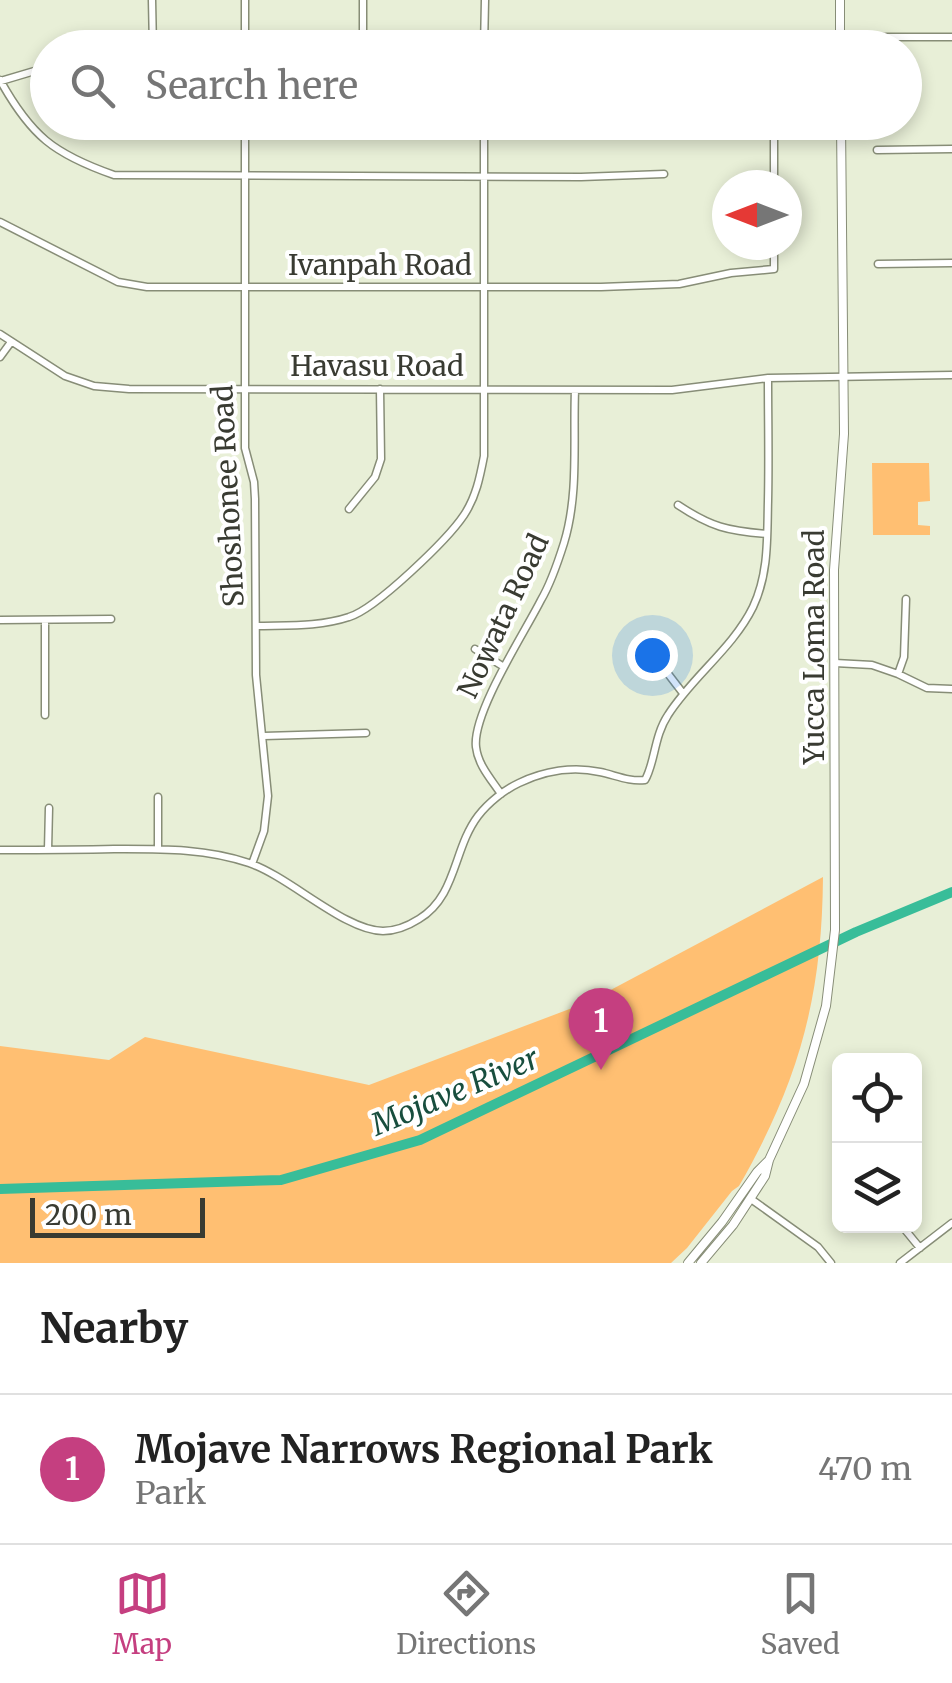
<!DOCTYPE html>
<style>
:root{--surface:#fff;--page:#f2f2f2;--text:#222;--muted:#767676;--line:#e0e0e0;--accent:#c53f80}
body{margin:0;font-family:Merriweather,serif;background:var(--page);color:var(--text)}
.controls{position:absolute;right:30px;bottom:30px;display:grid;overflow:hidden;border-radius:15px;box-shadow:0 5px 15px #0003}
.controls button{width:90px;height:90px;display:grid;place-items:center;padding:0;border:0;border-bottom:2px solid var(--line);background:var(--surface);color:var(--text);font:50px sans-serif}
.compass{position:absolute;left:712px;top:170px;width:90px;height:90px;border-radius:50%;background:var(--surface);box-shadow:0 5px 15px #0003;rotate:270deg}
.scale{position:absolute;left:30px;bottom:25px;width:175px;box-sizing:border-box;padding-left:10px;border:5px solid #393b32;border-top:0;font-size:28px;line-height:35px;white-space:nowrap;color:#393b32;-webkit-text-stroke:8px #fff;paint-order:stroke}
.you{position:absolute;left:652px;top:655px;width:35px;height:35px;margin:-25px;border:8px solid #fff;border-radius:50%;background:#1a73e8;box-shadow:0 0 0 15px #1a73e833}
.badge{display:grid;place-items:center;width:65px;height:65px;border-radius:50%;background:var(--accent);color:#fff;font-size:32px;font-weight:700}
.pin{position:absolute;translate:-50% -82px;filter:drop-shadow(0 2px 5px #0008)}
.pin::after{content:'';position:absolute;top:52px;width:35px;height:30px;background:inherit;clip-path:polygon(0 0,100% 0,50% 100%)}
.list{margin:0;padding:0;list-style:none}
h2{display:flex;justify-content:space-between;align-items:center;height:130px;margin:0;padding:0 40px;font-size:42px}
h2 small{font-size:32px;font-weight:400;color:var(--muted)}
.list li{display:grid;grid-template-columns:65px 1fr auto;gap:30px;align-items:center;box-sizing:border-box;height:150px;padding:0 40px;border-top:2px solid var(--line)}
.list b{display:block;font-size:38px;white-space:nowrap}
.list p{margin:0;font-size:32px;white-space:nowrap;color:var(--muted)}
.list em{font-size:32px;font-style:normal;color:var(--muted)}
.icon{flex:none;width:55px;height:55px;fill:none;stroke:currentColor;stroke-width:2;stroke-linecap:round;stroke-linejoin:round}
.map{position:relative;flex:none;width:952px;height:1263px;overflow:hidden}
.search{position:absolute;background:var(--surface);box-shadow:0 5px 15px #0003;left:30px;right:30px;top:30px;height:110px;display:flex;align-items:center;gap:25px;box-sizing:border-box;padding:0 35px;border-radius:55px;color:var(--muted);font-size:38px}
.sheet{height:280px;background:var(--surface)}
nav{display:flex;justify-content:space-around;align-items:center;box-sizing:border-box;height:140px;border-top:2px solid var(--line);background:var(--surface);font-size:28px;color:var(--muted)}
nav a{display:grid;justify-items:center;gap:5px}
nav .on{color:var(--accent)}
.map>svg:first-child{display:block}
.green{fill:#ffbf72}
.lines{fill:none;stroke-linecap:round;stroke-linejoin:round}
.river{stroke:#38bd99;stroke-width:10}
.minor-casing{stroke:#878d77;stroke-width:9}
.major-casing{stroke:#878d77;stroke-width:10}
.minor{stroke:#fff;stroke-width:6}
.major{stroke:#fff;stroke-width:8}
.labels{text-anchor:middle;stroke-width:8;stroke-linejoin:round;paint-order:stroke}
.street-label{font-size:28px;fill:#393b32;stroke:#fff}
.water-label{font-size:30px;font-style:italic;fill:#184e3e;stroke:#fff}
</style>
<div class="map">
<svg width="952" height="1263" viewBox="0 0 952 1263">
<rect width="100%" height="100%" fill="#e8efd7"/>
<path class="green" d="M872 463H929L930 501 918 502V525L930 526V535H873Z
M823 877C822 998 799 1081 739 1186L732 1191 687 1248 671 1263H0V1046L109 1060 145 1037 369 1085 588 1002Z"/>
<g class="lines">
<path class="river" d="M0 1189 281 1180 420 1140 856 932 952 892"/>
<defs>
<path id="minor" d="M152 0 153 48
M245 0V48
M363 0V48
M876 37H952
M484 48 485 0
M720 48 738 42 774 45V48
M0 80C31 136 54 154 114 175L581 177 664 174
M1 81 48 67
M245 122V448L254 482 255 499 256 675 268 796 264 831 252 864
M774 122V185
M877 150 952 149
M0 222 118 282 147 287H601L679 284 731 273 774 269V245
M878 264 952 263
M0 334 65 376 94 386 129 389 672 390 768 378 952 375
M0 357 11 342
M678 505C711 527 728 531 767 534
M349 509 375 477 381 459 380 389
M0 620 111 619
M45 620V715
M256 626C287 625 319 627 349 617 376 609 448 539 464 515 476 497 480 477 484 456V122
M652 635 659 662 682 692
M475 649 504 667
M835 663 872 665 898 674 927 688 952 689
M898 674 904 657 906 599
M264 736 366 733
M501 794C491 779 478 765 476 747 472 713 525 632 541 600 551 583 558 562 564 543 579 494 573 440 575 390
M158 849V797
M0 850C38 850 76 850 114 849 160 849 205 848 249 863 290 877 345 931 383 931 396 931 408 926 419 919 457 896 453 849 478 816 488 803 504 790 519 783 544 771 573 766 600 772 615 775 629 782 645 780 655 763 654 736 668 715 692 677 733 648 753 607 769 573 767 537 768 501 769 460 768 419 768 378
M48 850 49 808
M751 1199 818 1247 831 1263
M902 1226 920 1248
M900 1263 952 1223"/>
<path id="major" d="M840 0V48
M688 1263 722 1222 757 1172 769 1160
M701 1263 733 1225 765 1176 769 1160 804 1084 826 1006 835 930 834 570 844 434 841 122"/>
</defs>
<use href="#minor" class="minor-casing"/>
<use href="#major" class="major-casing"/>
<use href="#minor" class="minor"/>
<use href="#major" class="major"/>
</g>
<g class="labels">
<g class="street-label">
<text x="380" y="275">Ivanpah Road</text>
<text x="377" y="376">Havasu Road</text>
<text transform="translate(228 496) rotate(-93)" y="10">Shoshonee Road</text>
<text transform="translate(503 616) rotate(-65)" y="10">Nowata Road</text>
<text transform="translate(814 647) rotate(-90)" y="10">Yucca Loma Road</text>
</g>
<g class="water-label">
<text transform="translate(455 1092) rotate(-23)" y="10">Mojave River</text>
</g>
</g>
</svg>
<div class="controls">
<button><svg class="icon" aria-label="locate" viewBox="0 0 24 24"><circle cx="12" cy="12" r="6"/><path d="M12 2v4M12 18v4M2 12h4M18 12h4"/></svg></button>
<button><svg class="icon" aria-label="layers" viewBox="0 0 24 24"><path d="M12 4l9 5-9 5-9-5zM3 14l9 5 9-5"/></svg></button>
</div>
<svg class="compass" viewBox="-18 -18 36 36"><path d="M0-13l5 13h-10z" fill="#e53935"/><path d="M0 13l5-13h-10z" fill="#767676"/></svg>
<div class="scale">200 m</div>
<div class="you"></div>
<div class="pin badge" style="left:601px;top:1070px">1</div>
<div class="search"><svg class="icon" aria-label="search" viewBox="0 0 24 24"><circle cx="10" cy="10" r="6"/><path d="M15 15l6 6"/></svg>Search here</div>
</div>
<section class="sheet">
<h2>Nearby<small></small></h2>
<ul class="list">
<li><span class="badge">1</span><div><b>Mojave Narrows Regional Park</b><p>Park</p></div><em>470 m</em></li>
</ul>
</section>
<nav>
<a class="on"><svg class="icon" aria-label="map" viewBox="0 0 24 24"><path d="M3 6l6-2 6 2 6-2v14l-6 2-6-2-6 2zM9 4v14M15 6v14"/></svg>Map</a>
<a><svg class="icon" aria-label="directions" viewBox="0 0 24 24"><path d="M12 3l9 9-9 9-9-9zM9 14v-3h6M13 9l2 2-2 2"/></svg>Directions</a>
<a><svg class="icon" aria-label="saved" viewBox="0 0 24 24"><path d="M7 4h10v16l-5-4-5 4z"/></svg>Saved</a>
</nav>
